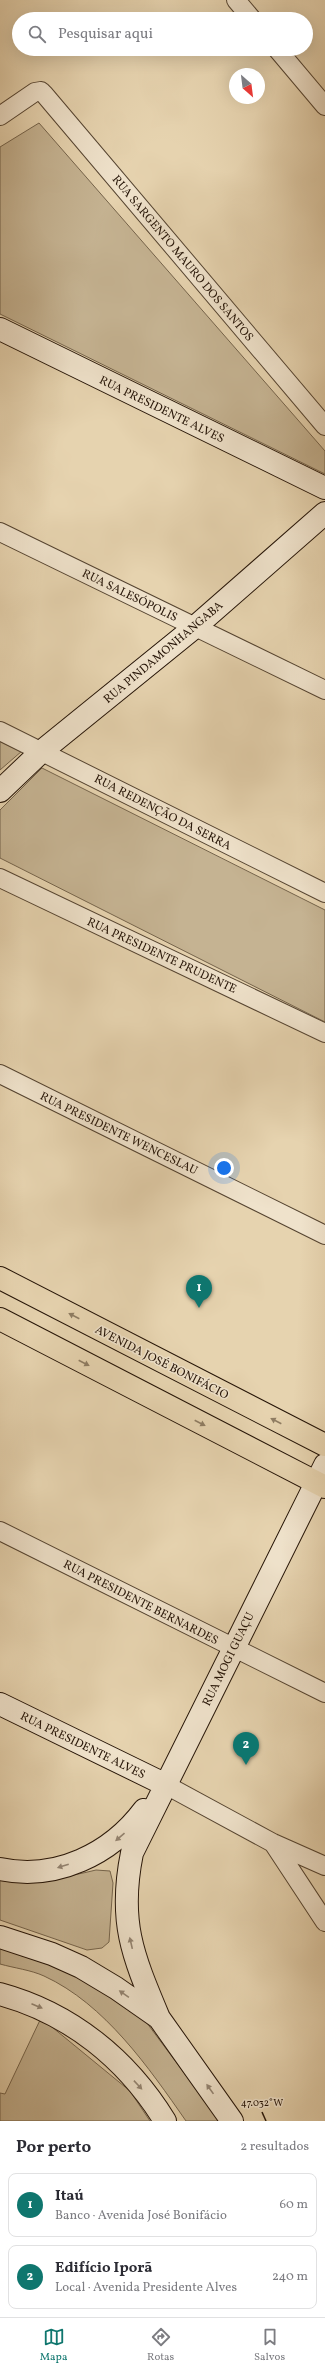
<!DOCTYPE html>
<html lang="pt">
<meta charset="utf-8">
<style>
:root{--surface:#fff;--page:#f7f7f7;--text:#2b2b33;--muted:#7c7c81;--line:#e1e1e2;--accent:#0f766e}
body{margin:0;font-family:Vollkorn,serif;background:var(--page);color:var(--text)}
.compass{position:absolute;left:229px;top:68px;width:36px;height:36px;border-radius:50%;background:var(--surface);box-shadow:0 4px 16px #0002;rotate:152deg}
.you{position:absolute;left:224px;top:1168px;width:14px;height:14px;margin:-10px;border:3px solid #fff;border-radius:50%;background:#1a73e8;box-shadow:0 0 0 6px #1a73e833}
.badge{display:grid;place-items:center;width:26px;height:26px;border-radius:50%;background:var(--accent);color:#fff;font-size:13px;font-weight:700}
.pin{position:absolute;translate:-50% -33px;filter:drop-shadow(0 1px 2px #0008)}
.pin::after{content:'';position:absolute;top:21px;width:14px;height:12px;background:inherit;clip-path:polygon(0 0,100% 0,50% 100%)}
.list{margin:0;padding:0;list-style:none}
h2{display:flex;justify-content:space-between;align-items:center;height:52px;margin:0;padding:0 16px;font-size:17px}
h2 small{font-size:13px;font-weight:400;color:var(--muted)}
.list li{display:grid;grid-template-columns:26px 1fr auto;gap:12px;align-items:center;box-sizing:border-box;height:64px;margin:0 8px 8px;padding:0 8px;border:1px solid var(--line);border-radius:8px}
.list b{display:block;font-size:15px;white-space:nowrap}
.list p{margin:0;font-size:13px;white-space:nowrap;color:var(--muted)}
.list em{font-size:13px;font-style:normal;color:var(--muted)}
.icon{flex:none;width:22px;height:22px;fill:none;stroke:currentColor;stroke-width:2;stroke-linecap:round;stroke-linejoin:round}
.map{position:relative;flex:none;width:325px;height:2121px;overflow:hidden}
.search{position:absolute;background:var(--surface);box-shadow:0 4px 16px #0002;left:12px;right:12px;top:12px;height:44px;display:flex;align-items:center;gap:10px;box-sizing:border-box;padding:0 14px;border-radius:22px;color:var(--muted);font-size:15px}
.sheet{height:196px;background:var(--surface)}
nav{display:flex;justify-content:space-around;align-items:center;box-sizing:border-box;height:56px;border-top:1px solid var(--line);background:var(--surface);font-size:11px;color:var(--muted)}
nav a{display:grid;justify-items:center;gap:2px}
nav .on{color:var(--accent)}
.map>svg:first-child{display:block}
.green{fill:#c5b392;stroke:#75644c}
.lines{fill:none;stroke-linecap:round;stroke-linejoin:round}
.street-casing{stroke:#554431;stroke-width:20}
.secondary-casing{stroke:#251407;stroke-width:24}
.primary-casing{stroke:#251407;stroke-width:24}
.street{stroke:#efe2cb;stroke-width:18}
.secondary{stroke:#efe2cb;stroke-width:22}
.primary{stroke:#e6d3af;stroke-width:22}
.oneway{fill:#8f7d63}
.oneway2{fill:#948573}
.ticks{fill:none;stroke:#251407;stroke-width:1.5}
.labels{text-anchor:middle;stroke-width:3;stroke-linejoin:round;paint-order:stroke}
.street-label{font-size:12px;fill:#251407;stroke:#efe2cb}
.ticks-label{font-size:10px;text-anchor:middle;fill:#251407;stroke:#efe2cb;stroke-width:3;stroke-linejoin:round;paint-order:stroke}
</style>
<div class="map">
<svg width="325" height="2121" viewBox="0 0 325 2121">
<rect width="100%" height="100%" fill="#e6d3af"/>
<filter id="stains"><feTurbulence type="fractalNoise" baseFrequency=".005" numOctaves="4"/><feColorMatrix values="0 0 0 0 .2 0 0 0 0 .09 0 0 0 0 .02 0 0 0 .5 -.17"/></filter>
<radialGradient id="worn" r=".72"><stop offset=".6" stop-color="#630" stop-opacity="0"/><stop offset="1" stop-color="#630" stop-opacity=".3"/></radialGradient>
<path class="green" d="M39 123 325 451V474L0 314V147Z
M0 741 22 751 0 770Z
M42 768 325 910V1022L0 858V810Z
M96 1870 110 1871 113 1883 109 1942 102 1948 87 1950 0 1920V1880C34 1882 64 1878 96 1870Z
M0 1943 129 1999 220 2121H186C149 2068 105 2004 44 1976 31 1970 14 1968 0 1964Z
M41 2018 130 2091 150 2121H0V2093L5 2094Z"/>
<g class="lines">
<defs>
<path id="street" d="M236 0 252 19
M277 49 325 106
M0 116 35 92 41 91 44 94 325 426
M0 532 325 690
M0 731 325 893
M0 878 325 1033
M0 1074 325 1235
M0 1531 325 1693
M166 1785 273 1843 325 1866
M273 1843 325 1922"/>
<path id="secondary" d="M0 329 325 488
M0 791 42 751 195 627 325 513
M0 1704 166 1785
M0 1869C56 1881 111 1854 144 1810
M0 1937 52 1954 81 1967 116 1988 159 2018 232 2121
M0 1994C70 2013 127 2059 165 2121
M159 2018C133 1956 118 1922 132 1853L325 1465"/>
<path id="primary" d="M0 1278 325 1445
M0 1319 325 1487"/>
</defs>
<use href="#street" class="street-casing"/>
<use href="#secondary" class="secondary-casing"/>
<use href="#primary" class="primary-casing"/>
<use href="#street" class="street"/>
<use href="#secondary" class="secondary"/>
<use href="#primary" class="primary"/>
</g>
<defs><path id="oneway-solid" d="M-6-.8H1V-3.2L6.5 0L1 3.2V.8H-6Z"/></defs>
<g class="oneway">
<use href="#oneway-solid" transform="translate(74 1316) rotate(-153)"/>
<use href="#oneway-solid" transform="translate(84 1363) rotate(27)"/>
<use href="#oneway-solid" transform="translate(276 1421) rotate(-153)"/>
<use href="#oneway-solid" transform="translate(200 1423) rotate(27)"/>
</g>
<g class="oneway2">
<use href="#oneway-solid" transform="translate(120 1837) rotate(139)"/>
<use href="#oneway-solid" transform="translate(63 1866) rotate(163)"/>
<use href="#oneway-solid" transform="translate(131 1943) rotate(-103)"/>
<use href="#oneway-solid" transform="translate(124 1994) rotate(-145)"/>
<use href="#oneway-solid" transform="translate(37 2006) rotate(23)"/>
<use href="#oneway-solid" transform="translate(138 2085) rotate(47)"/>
<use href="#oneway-solid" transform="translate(210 2089) rotate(-125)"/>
</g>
<path class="ticks" d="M262 2112 266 2121"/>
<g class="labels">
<g class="street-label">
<text transform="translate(183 258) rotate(50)" y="4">RUA SARGENTO MAURO DOS SANTOS</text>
<text transform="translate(162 409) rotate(26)" y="4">RUA PRESIDENTE ALVES</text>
<text transform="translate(130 595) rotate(26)" y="4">RUA SALESÓPOLIS</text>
<text transform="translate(163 652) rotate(-40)" y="4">RUA PINDAMONHANGABA</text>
<text transform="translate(163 812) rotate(27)" y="4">RUA REDENÇÃO DA SERRA</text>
<text transform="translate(162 955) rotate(25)" y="4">RUA PRESIDENTE PRUDENTE</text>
<text transform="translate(119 1133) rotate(26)" y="4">RUA PRESIDENTE WENCESLAU</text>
<text transform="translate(162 1362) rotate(27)" y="4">AVENIDA JOSÉ BONIFÁCIO</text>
<text transform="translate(141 1602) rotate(27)" y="4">RUA PRESIDENTE BERNARDES</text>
<text transform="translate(228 1659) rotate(-64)" y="4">RUA MOGI GUAÇU</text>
<text transform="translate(83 1745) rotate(26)" y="4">RUA PRESIDENTE ALVES</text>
</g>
</g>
<g class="ticks-label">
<text x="262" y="2106">47.032°W</text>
</g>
<rect width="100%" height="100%" filter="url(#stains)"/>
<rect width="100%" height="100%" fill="url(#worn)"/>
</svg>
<svg class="compass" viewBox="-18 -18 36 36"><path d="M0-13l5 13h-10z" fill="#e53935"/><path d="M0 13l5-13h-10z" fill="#7c7c81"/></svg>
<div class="you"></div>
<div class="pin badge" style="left:199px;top:1308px">1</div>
<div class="pin badge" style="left:246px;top:1765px">2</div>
<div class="search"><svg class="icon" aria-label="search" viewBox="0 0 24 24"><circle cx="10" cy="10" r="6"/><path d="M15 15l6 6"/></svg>Pesquisar aqui</div>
</div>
<section class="sheet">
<h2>Por perto<small>2 resultados</small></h2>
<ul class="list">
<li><span class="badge">1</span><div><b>Itaú</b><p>Banco · Avenida José Bonifácio</p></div><em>60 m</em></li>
<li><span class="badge">2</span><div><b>Edifício Iporã</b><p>Local · Avenida Presidente Alves</p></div><em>240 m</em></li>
</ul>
</section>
<nav>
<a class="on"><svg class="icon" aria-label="map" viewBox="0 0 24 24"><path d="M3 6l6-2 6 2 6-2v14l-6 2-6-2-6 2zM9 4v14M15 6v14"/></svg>Mapa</a>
<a><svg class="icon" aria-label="directions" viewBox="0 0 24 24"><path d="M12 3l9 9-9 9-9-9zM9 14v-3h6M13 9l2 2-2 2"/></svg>Rotas</a>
<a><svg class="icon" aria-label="saved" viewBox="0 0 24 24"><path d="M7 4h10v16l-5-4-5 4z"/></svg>Salvos</a>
</nav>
